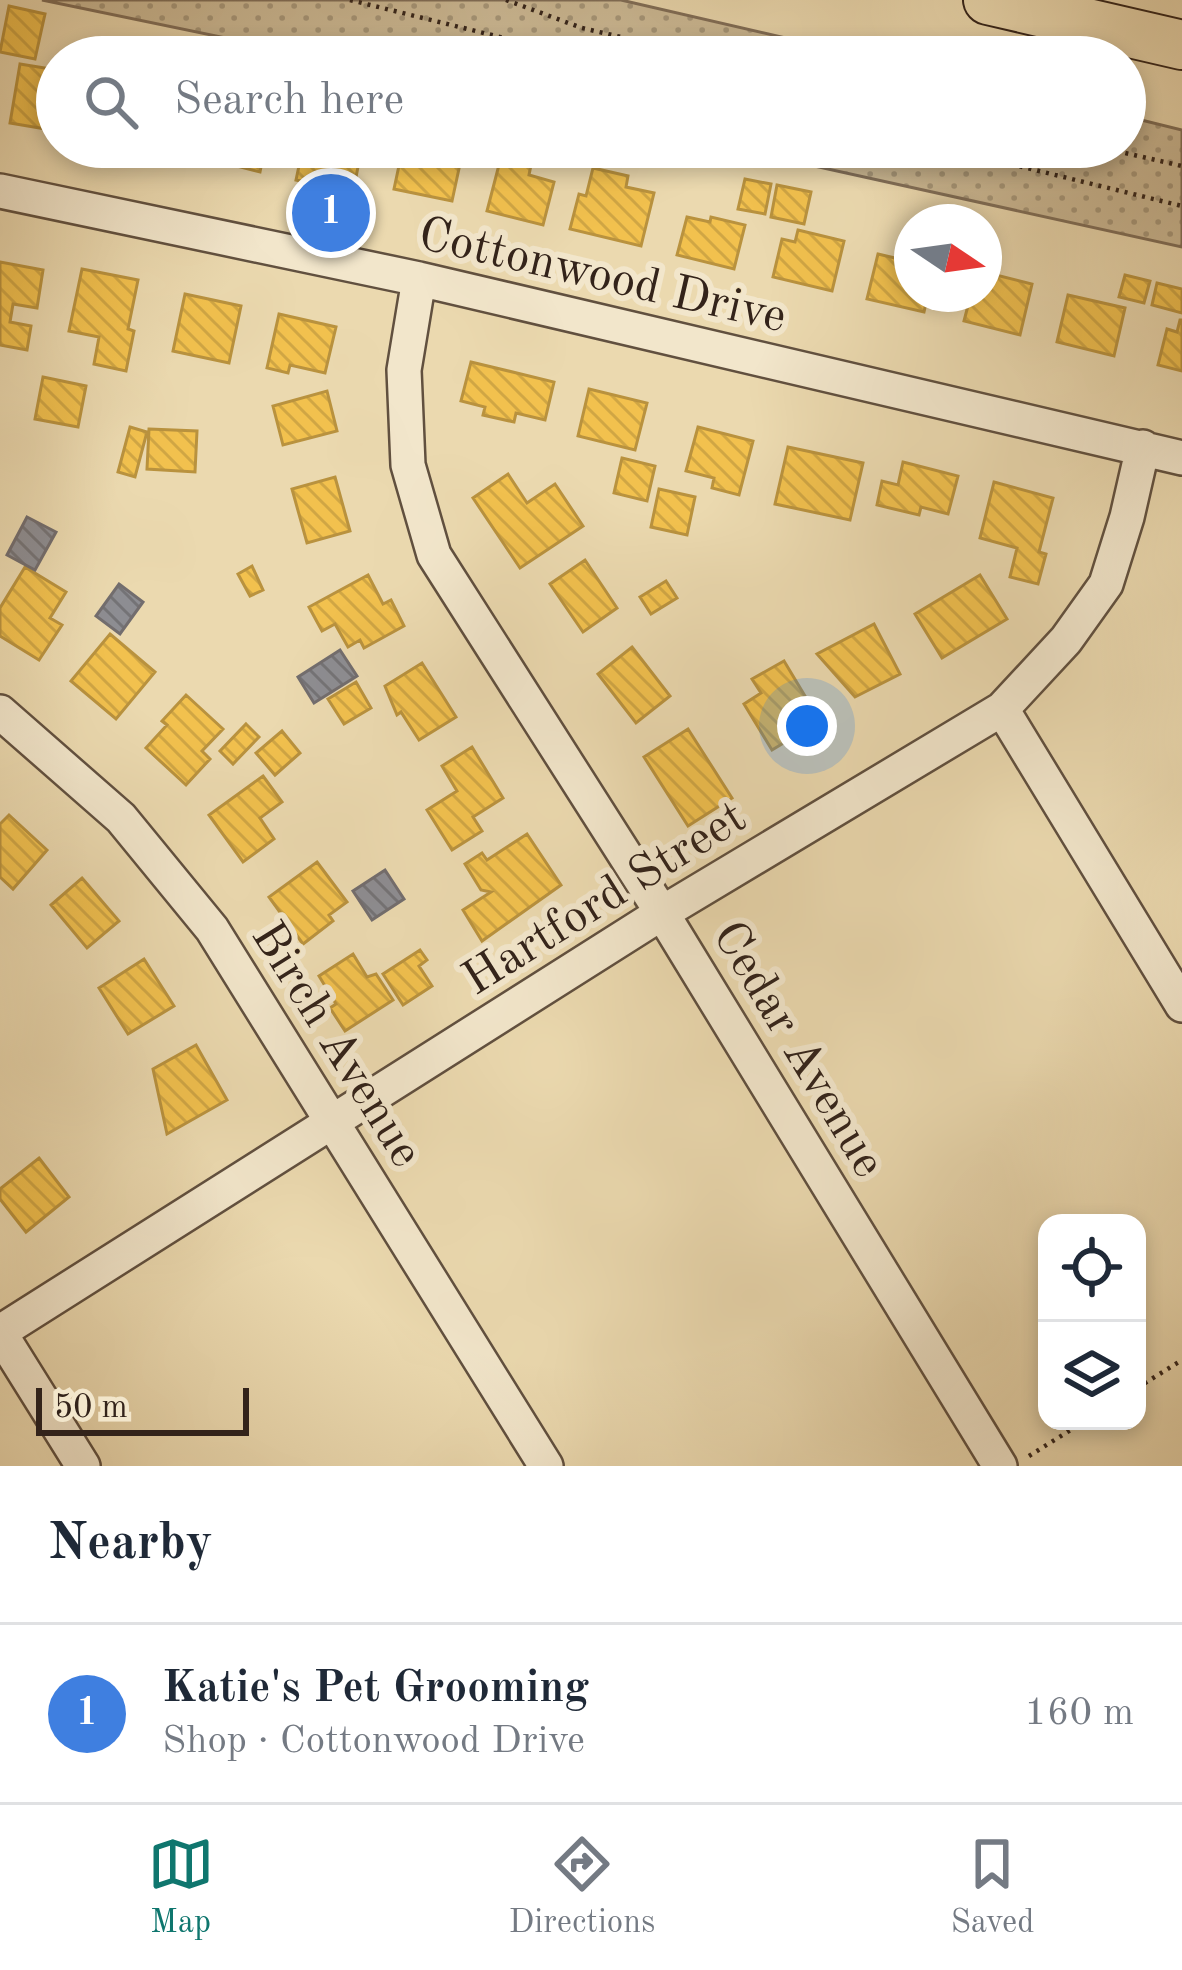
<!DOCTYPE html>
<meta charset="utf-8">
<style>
:root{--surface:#fff;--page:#f2f2f3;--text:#1f2937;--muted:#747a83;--line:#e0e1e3;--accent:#0f766e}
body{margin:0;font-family:"Old Standard TT",serif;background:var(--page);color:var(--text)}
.controls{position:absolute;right:36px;bottom:36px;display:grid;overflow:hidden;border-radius:24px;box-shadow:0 6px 18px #0003}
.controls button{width:108px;height:108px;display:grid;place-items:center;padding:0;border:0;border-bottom:3px solid var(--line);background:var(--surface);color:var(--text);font:60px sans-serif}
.compass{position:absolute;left:894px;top:204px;width:108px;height:108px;border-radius:50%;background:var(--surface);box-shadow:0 6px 18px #0003;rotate:103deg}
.scale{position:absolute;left:36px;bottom:30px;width:213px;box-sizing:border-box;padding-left:12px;border:6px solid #33231a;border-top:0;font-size:33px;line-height:42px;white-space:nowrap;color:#33231a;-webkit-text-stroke:9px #f2e6cb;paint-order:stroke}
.you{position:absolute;left:807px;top:726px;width:42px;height:42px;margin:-30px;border:9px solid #fff;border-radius:50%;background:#1a73e8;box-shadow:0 0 0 18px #1a73e833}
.badge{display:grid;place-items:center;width:78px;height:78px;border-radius:50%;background:var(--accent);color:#fff;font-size:39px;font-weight:700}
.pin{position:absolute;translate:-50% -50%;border:6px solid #fff;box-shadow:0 3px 12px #0006}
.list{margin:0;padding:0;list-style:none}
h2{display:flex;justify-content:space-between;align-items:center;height:156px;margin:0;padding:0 48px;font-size:51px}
h2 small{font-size:39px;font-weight:400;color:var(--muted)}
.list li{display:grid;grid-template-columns:78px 1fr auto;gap:36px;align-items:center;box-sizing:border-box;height:180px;padding:0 48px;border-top:3px solid var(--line)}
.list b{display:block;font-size:45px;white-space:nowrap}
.list p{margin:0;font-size:39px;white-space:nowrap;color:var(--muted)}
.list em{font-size:39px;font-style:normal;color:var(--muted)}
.icon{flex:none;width:66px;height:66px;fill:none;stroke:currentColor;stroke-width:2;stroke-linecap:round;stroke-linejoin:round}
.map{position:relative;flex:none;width:1182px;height:1466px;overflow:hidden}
.search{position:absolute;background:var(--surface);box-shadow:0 6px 18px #0003;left:36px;right:36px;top:36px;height:132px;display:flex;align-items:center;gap:30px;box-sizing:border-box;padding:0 42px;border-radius:66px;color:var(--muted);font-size:45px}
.sheet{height:336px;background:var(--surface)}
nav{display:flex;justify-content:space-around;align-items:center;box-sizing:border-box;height:168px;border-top:3px solid var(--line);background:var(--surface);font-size:33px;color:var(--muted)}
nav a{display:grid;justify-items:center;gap:6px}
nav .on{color:var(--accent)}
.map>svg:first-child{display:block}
.park{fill:url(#park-dots);stroke:#806e58;stroke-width:3}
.homes{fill:url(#homes-back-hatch);stroke:#b9923e;stroke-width:3}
.industry{fill:url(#industry-back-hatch);stroke:#726d6e;stroke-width:3}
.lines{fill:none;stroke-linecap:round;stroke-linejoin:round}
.minor-casing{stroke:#61503f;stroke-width:38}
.highway-casing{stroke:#33231a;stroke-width:52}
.path{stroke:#33231a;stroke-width:4.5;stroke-dasharray:3 6;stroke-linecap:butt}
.minor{stroke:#f2e6cb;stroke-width:33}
.highway{stroke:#ebd9af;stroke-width:48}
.labels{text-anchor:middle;stroke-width:12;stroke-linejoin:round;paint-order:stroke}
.street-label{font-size:48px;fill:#33231a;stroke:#f2e6cb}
</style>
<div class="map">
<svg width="1182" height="1466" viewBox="0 0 1182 1466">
<defs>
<pattern id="park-dots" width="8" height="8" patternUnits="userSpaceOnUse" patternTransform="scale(3)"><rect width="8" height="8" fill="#ccba96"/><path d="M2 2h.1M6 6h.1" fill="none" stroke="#a6977a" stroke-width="1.8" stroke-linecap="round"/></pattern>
<pattern id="homes-back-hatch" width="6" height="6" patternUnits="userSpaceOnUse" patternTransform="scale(3)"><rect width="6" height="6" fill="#f2c14e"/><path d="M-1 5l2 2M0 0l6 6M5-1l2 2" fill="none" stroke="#d0a644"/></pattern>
<pattern id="industry-back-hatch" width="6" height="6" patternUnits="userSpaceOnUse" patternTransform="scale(3)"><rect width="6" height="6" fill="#8d8d92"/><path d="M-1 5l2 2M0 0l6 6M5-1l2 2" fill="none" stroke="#747376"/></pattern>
</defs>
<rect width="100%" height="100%" fill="#ebd9af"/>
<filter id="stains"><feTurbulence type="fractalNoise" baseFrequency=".00167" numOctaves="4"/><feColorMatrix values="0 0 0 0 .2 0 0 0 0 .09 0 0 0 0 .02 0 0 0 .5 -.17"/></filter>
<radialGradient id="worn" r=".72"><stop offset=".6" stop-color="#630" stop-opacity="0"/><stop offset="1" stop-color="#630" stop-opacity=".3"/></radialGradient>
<path class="park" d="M42 0H621L868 57H318Z
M1125 116 1182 130V247L728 147H1125Z"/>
<path class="homes" d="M9 6 45 14 35 59 0 52Z
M20 64 57 70V131L10 123Z
M203 147H265L260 172 201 157Z
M303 147H362L353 192 296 180Z
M403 147H444L441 160 460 164 452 201 394 189Z
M501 157 531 165 529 175 554 182 543 225 487 211Z
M593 168 628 176 626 187 654 193 641 246 570 229 579 194 586 196Z
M745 179 771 184 765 214 738 209Z
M777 185 811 192 804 224 771 217Z
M687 217 710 222 711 217 745 225 734 269 677 255Z
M798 230 844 241 832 291 773 277 782 239 795 242Z
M878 254 912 262V294H928L924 312 867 299Z
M0 262 43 270 37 308 13 304 10 322 31 326 27 350 0 345Z
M82 269 138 280 128 329 134 331 126 371 94 364 99 337 69 331Z
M984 272 1032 284 1020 335 964 321 971 294H984Z
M1125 275 1150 281 1144 303 1119 297Z
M1157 283 1182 289V313L1152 305Z
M185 294 241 306 229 363 173 351Z
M1068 295 1125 308 1114 356 1057 342Z
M279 314 336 327 325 373 290 365 288 373 267 368Z
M1180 320H1182V371L1158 365 1167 329 1177 332Z
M471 362 554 382 545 420 516 413 514 422 483 415 485 407 461 401Z
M43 377 86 386 78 427 35 419Z
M589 389 647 403 635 450 578 436Z
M327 391 337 431 283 445 273 406Z
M130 427 147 432 135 477 118 472Z
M698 427 753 441 739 495 712 488 714 478 686 471Z
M149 429 197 431 195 472 147 469Z
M788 447 863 463 850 520 775 504Z
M622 458 655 466 647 501 614 493Z
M903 462 958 476 948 514 921 507 919 515 877 505 882 481 898 485Z
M508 474 527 503 555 484 583 526 520 568 473 498Z
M335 477 350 531 307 543 292 489Z
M994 482 1053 498 1039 552 1046 554 1038 584 1010 577 1017 548 980 538Z
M659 489 695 497 687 535 651 527Z
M585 560 617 608 583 632 550 584Z
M252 566 263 590 250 596 238 574Z
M25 567 66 592 50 618 62 625 39 660 0 636V608Z
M368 575 383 604 391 600 404 626 364 648 360 640 348 647 335 624 322 631 309 607Z
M980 575 1007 619 942 658 915 614Z
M666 581 677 598 651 614 640 597Z
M874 624 900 674 855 697 817 654Z
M110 634 155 672 116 719 71 681Z
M632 647 670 696 636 723 598 674Z
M784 661 820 721 772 750 744 704 761 693 752 679Z
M422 663 456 717 419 740 401 712 397 715 385 686Z
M356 682 371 708 344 724 328 699Z
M186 695 223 729 202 751 210 759 186 785 146 748 167 725 162 721Z
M246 724 259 737 233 764 220 751Z
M688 729 732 798 688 826 644 757Z
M282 731 300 753 275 775 256 753Z
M472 747 503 798 473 817 482 831 452 850 427 810 457 791 442 766Z
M263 776 282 802 260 818 274 839 243 862 209 815Z
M9 815 47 850 13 889 0 877V824Z
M527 834 561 885 482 941 463 910 491 892 481 890 465 864 482 853 487 860Z
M317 862 347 902 329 915 333 921 303 944 269 897Z
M82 878 119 921 87 948 51 905Z
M420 950 427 960 419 966 432 986 403 1005 383 974Z
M353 954 367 977 376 974 393 1000 345 1031 330 1008 336 1004 319 976Z
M144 959 174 1006 128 1034 99 988Z
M196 1045 227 1100 167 1134 153 1069Z
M39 1158 69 1197 26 1232 0 1199V1189Z"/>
<path class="industry" d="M27 517 56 532 35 570 7 555Z
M119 584 143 602 120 634 96 616Z
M340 650 357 676 314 703 298 677Z
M385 870 404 899 372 920 353 891Z"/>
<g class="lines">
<defs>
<path id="minor" d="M0 191 419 279 1182 458
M419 279 404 370 408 465 434 555 662 913 1000 1466
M1002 709 1182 1005
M0 712 121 818 212 929 546 1466
M0 1332 662 913 1002 709 1066 640 1106 584 1127 517 1143 447
M0 1333 83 1466"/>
<path id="highway" d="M988 0 1182 45"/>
</defs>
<use href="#minor" class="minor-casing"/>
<use href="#highway" class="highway-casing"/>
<path class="path" d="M350 0 581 57
M506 0 582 28 707 57
M941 147 1182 206
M1099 147 1182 166
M1137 1388 1182 1360
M1029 1456 1085 1421"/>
<use href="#minor" class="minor"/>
<use href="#highway" class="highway"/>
</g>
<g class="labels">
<g class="street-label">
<text transform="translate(603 273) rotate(13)" y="17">Cottonwood Drive</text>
<text transform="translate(603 896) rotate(-32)" y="17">Hartford Street</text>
<text transform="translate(339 1043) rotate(58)" y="17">Birch Avenue</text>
<text transform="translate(801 1048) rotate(59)" y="17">Cedar Avenue</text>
</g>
</g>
<rect width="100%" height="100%" filter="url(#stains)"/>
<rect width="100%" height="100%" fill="url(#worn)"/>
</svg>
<div class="controls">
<button><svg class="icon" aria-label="locate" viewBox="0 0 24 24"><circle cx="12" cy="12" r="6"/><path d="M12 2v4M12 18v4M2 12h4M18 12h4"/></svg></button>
<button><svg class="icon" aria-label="layers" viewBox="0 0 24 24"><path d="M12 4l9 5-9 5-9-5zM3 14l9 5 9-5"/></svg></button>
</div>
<svg class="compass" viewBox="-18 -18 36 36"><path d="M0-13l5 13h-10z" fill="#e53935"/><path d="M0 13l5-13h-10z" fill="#747a83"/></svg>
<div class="scale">50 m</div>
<div class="you"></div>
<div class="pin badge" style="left:331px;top:213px;background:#3f7fe0">1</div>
<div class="search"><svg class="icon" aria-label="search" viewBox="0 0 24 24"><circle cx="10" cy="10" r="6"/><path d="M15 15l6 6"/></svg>Search here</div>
</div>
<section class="sheet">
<h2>Nearby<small></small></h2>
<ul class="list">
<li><span class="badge" style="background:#3f7fe0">1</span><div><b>Katie's Pet Grooming</b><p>Shop · Cottonwood Drive</p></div><em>160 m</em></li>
</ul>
</section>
<nav>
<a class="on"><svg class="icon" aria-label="map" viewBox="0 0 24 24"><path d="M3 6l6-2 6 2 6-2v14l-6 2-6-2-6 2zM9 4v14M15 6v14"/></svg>Map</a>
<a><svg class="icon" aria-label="directions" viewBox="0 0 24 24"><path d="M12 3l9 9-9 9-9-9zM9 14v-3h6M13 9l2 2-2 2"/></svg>Directions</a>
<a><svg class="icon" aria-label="saved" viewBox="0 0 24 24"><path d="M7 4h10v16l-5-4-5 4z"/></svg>Saved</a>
</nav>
